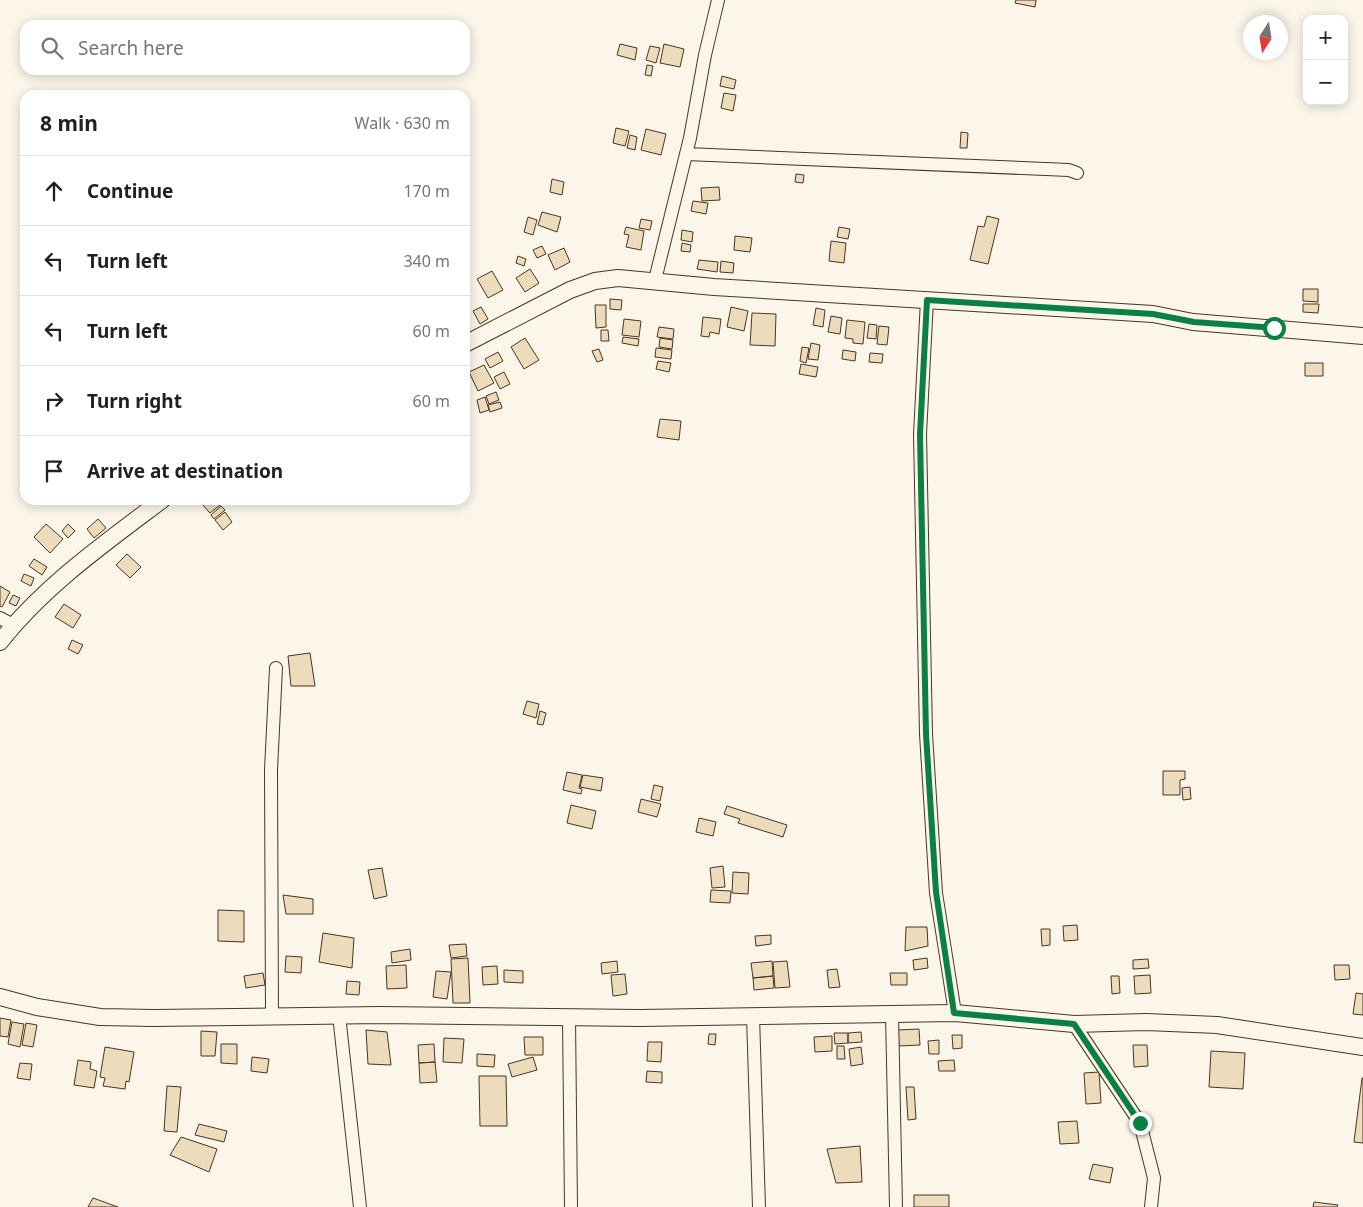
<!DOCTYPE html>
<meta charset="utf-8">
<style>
:root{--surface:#fff;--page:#f6f6f6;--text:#202124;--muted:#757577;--line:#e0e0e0}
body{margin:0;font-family:"Noto Sans",sans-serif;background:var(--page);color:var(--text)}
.controls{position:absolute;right:15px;top:15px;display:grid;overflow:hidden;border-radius:10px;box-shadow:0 2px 12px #0003}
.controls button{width:45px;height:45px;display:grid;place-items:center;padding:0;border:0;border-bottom:1px solid var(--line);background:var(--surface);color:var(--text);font:25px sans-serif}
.compass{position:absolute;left:1243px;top:15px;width:45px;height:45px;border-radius:50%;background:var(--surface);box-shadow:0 2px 12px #0003;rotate:192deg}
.stop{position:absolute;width:15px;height:15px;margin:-11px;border:4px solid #0b8043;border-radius:50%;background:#fff}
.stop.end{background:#0b8043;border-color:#fff;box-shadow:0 1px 5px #0008}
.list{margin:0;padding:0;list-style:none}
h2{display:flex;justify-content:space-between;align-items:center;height:65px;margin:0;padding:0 20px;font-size:21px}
h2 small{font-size:16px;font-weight:400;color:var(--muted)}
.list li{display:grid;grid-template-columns:32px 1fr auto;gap:15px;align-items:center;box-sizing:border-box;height:70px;padding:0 20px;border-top:1px solid var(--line)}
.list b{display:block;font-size:19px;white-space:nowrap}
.list em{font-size:16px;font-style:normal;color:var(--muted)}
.icon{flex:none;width:28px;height:28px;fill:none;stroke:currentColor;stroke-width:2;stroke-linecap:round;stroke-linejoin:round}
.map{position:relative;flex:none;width:1363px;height:1207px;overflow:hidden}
.search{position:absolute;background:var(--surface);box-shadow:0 2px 12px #0003;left:20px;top:20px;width:450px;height:55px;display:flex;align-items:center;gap:12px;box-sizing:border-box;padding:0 18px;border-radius:15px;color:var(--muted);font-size:19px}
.panel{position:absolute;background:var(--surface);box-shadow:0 2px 12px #0003;left:20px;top:90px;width:450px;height:415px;border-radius:15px}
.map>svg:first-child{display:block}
.building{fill:#ecdcbc;stroke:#4a3520}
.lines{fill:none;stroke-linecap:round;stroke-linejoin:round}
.minor-casing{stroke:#4a3520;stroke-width:14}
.tertiary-casing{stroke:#4a3520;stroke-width:18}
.minor{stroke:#fbf6e9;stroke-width:12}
.tertiary{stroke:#fbf6e9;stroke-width:16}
.route{stroke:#0b8043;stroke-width:6}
</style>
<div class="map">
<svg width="1363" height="1207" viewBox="0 0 1363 1207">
<rect width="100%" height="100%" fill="#fbf6e9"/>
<path class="building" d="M1016 0H1036L1035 7 1015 3Z
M620 44 637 48 635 60 617 55Z
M664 44 684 49 680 67 660 63Z
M650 46 660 48 656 63 646 60Z
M647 65 653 66 651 76 645 75Z
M722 76 736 80 734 89 720 86Z
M724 93 736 95 733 111 721 108Z
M616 128 629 131 625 146 613 143Z
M646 129 666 134 661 155 641 150Z
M961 132 968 133 967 148H960Z
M630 135 637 137 635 150 627 148Z
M796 174 804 175 803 183 795 182Z
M552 179 564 182 562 195 550 192Z
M719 187 720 200 702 201 701 188Z
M693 201 708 203 706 214 691 211Z
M542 212 561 217 557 232 538 225Z
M987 216 999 219 988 264 970 260 978 226 984 227Z
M528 217 537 220 533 235 524 232Z
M641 219 652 221 650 230 639 228Z
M626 227 644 231 641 250 626 247 629 235 624 234Z
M839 227 850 229 848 239 837 237Z
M682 230 693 232 692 242 681 240Z
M735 236 752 238 750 252 734 250Z
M831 241 846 243 844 263 829 261Z
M682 243 691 245 690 252 681 251Z
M542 246 546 254 537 258 533 250Z
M564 248 570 262 555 270 548 255Z
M518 256 526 259 524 266 516 263Z
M699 260 718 262 717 272 697 269Z
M721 261 734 263 733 273 720 272Z
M530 269 539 283 525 292 516 278Z
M492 271 503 290 488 298 477 279Z
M1303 289H1318V302L1303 301Z
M610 299 622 300 621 310 610 309Z
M1303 304H1319L1318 313 1303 312Z
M595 305H606V327L596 328Z
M481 307 488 319 480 324 473 311Z
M731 307 748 311 744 331 727 327Z
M816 308 825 310 823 327 813 325Z
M752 313 776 314 775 346 750 345Z
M831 316 842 318 840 334 828 332Z
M703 317 721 319 719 334 710 332 709 337 701 336Z
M624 319 641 321 639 337 622 335Z
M847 320 865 322 863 344 853 343V339L845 338Z
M869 324 877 325 876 339 867 338Z
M879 326 889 327 887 345 877 344Z
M659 327 674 329 673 339 657 337Z
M601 330H608L609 341H601Z
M623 337 639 339 638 346 622 343Z
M525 338 539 360 524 369 511 347Z
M660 338 673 340 672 349 659 347Z
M811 343 820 345 818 360 808 359Z
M802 347 809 348 806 363 800 361Z
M656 348 672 350 671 359 655 357Z
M599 349 603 360 597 362 592 351Z
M843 350 856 352 855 361 842 359Z
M498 352 503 361 490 368 485 359Z
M870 353 883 354 882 363 869 362Z
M658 361 671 363 669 372 656 369Z
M1305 363H1323V376H1305Z
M801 364 818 367 816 377 799 374Z
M484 365 494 383 478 391 469 372Z
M504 372 510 384 500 389 494 377Z
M496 392 499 400 489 404 486 396Z
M485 397 489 410 480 413 477 400Z
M500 402 502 408 490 412 488 405Z
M660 419 681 421 679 440 657 437Z
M205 500H222L224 502 210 513 201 503Z
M221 506 225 510 214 519 211 515Z
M225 512 232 522 223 530 215 520Z
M98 519 106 528 94 538 87 529Z
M46 524 63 539 50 553 34 537Z
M68 524 75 531 68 538 62 531Z
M127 554 141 567 130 578 116 565Z
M34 559 47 567 42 575 29 566Z
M24 574 34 578 31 586 21 581Z
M0 586 10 592 2 607 0 606Z
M13 595 20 598 16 606 9 603Z
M64 604 81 615 73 628 55 617Z
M72 640 83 645 78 654 68 649Z
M310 653 315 686H291L288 656Z
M527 701 539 704 536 718 523 714Z
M540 711 546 713 543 725 537 724Z
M1163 771H1185V779L1180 780V795H1163Z
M567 772 582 775 579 788 582 789 581 794 563 790Z
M583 775 603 778 601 791 580 787Z
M654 785 663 787 660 801 651 799Z
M1190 787 1191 799 1183 800 1182 788Z
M641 799 661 804 657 817 638 812Z
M571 805 596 811 592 829 567 823Z
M727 806 787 825 783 837 738 823 740 819 724 814Z
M699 818 716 822 713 836 696 832Z
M723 866 725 887 712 888 710 868Z
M382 868 387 896 374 899 368 870Z
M733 872 749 873 748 894 732 893Z
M711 890 731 891 730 903 710 902Z
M283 895 313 899V914H286Z
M218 910 244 911V942L218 941Z
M1077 925 1078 940 1064 941 1063 926Z
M906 927H927L928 946 905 951Z
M1041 929H1050V945L1042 946Z
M323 933 354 938 352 968 319 962Z
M771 935V944L756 946 755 936Z
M466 944 467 956 451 958 449 945Z
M410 949 411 960 392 963 391 952Z
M286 956 302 957 301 973 285 972Z
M468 958 470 1003H453L451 959Z
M927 958 928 968 914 970 913 960Z
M1148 959 1149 968 1133 969V960Z
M617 961 618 972 602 974 601 963Z
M772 961 773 976 753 978 751 963Z
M787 961 790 987 775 988 773 962Z
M406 965 407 988 387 989 386 966Z
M1334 965H1349L1350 979 1335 980Z
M497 966 498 984 483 985 482 967Z
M837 969 840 987 829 988 827 970Z
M504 970 523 971V983L504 982Z
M436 971 451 972 447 999 433 997Z
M263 973 265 985 246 988 244 976Z
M890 973H907V985H891Z
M625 974 627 994 613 996 611 975Z
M1150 975 1151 993 1135 994 1134 976Z
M773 976 774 988 754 990 753 978Z
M1111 976H1119L1120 993 1112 994Z
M347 981 360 982 359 995 346 994Z
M1356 993 1363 994V1015L1353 1014Z
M0 1018 11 1020 8 1037 0 1036Z
M12 1022 24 1024 20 1047 8 1044Z
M26 1023 37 1025 33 1047 22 1045Z
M919 1029 920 1045 899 1046 898 1030Z
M366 1030 387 1032 391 1065 368 1064Z
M201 1031 217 1032 215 1056H201Z
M861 1032 862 1042 848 1043V1033Z
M834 1033H848V1043L835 1044Z
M709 1034H716L715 1045 708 1044Z
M952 1035H962V1048L953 1049Z
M832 1036V1051L815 1052 814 1037Z
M524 1037H543V1055H525Z
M444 1038 464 1039 462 1063 443 1062Z
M939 1040V1054H929L928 1041Z
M648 1042H662L661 1062 647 1061Z
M221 1044H237V1064L221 1063Z
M434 1044 435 1062 419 1063 418 1045Z
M1133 1045H1147L1148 1066 1134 1067Z
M837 1046H844L845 1059H837Z
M105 1047 134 1052 129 1082 126 1081 125 1089 103 1086 105 1078 100 1077Z
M861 1047 863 1064 851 1066 849 1049Z
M1211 1051 1245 1053 1243 1089 1209 1087Z
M477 1054 495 1055 494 1067 477 1066Z
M252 1057 269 1059 267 1073 251 1071Z
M533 1057 537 1070 512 1077 508 1064Z
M78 1060 91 1062 90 1069 97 1071 94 1088 74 1085Z
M954 1060 955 1071H939L938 1061Z
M435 1062 437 1082 420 1083 419 1063Z
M20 1063 32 1064 30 1080 17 1078Z
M647 1071 662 1072V1083L646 1082Z
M1099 1072 1101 1103 1086 1104 1084 1073Z
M479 1076H506L507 1126H480Z
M1362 1078H1363V1143L1354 1142Z
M167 1086 181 1087 177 1132 164 1131Z
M906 1087H914L916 1119 908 1120Z
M1077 1121 1079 1143 1060 1144 1058 1122Z
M199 1124 227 1131 224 1142 195 1135Z
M181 1137 217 1149 209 1172 170 1155Z
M860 1146 862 1182 836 1183 827 1149Z
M1093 1164 1113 1168 1110 1183 1089 1179Z
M914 1195H949V1207H914Z
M93 1198 118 1207H88Z
M1314 1202 1338 1205 1337 1207H1313Z"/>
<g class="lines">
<defs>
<path id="minor" d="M686 154 1069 170 1077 173
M655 280 690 138 705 55 718 0
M927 300 920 434 926 734 936 893 955 1013
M0 618 13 625
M892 1014 896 1207
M339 1015 360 1207
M272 1016 271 770 276 668
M753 1016 759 1207
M569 1017 571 1207
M1074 1024 1140 1123 1154 1178 1151 1207"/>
<path id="tertiary" d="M465 344 570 290 595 281 618 278 714 287 1153 314 1193 322 1363 336
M0 642C44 586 105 543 162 500
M0 997 37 1007 100 1017 153 1018 380 1015 640 1018 955 1013 1074 1024 1146 1022 1217 1025 1363 1047"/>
</defs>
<use href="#minor" class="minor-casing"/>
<use href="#tertiary" class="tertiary-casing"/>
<use href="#minor" class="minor"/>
<use href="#tertiary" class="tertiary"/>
</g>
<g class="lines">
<path class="route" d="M1140 1123 1074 1024 954 1013 936 892 926 734 920 434 927 300 1153 314 1194 322 1274 328"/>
</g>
</svg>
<div class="controls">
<button>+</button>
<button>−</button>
</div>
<svg class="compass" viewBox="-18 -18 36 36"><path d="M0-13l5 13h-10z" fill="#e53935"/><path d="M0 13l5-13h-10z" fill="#757577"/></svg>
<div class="stop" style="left:1274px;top:328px"></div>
<div class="stop end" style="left:1140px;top:1123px"></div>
<div class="search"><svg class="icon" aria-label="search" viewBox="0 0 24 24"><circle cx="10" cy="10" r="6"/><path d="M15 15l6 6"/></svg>Search here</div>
<section class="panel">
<h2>8 min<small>Walk · 630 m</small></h2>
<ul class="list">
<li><svg class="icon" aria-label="ahead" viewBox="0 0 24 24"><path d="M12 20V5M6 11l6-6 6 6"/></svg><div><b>Continue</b></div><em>170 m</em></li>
<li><svg class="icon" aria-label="left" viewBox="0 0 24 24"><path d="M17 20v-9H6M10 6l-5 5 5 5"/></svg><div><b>Turn left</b></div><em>340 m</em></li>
<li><svg class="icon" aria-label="left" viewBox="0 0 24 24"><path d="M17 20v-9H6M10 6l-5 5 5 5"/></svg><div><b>Turn left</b></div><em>60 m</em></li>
<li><svg class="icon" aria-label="right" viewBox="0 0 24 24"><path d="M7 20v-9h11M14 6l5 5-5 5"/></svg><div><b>Turn right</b></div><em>60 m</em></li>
<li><svg class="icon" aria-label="arrive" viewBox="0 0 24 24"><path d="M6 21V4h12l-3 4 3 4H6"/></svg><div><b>Arrive at destination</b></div></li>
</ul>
</section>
</div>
